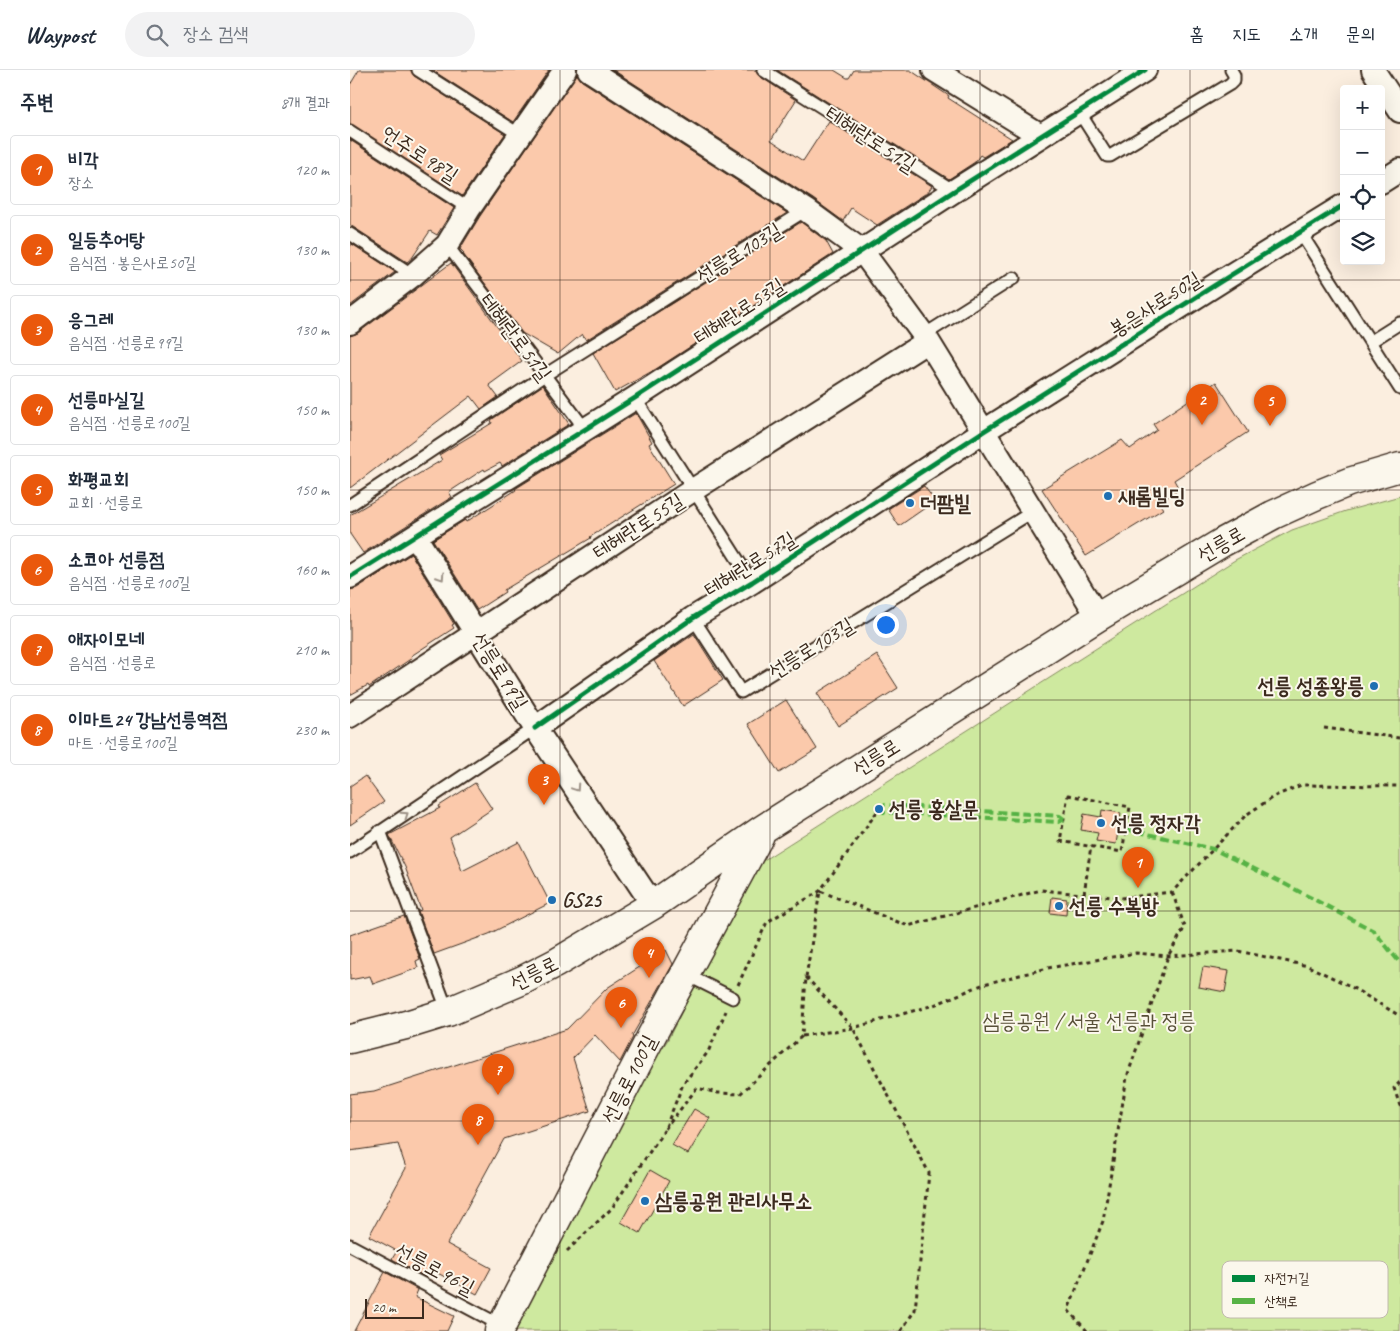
<!DOCTYPE html>
<html lang="ko">
<meta charset="utf-8">
<style>
:root{--surface:#fff;--page:#f2f2f3;--text:#1f2937;--muted:#747a83;--line:#e0e1e3;--accent:#ea580c}
body{margin:0;font-family:Caveat,"Poor Story",sans-serif;background:var(--page);color:var(--text)}
.controls{position:absolute;right:15px;top:15px;display:grid;overflow:hidden;border-radius:5px;box-shadow:0 5px 20px #0002}
.controls button{width:45px;height:45px;display:grid;place-items:center;padding:0;border:0;border-bottom:1px solid var(--line);background:var(--surface);color:var(--text);font:25px sans-serif}
.scale{position:absolute;left:15px;bottom:12px;width:59px;box-sizing:border-box;padding-left:5px;border:2px solid #3b2a1e;border-top:0;font-size:14px;line-height:18px;white-space:nowrap;color:#3b2a1e;-webkit-text-stroke:4px #fbf7ec;paint-order:stroke}
.you{position:absolute;left:535px;top:554px;width:18px;height:18px;margin:-12px;border:4px solid #fff;border-radius:50%;background:#1a73e8;box-shadow:0 0 0 8px #1a73e833}
.badge{display:grid;place-items:center;width:32px;height:32px;border-radius:50%;background:var(--accent);color:#fff;font-size:16px;font-weight:700}
.pin{position:absolute;translate:-50% -41px;filter:drop-shadow(0 1px 2px #0008)}
.pin::after{content:'';position:absolute;top:26px;width:18px;height:15px;background:inherit;clip-path:polygon(0 0,100% 0,50% 100%)}
.list{margin:0;padding:0;list-style:none}
h2{display:flex;justify-content:space-between;align-items:center;height:65px;margin:0;padding:0 20px;font-size:21px}
h2 small{font-size:16px;font-weight:400;color:var(--muted)}
.list li{display:grid;grid-template-columns:32px 1fr auto;gap:15px;align-items:center;box-sizing:border-box;height:70px;margin:0 10px 10px;padding:0 10px;border:1px solid var(--line);border-radius:5px}
.list b{display:block;font-size:19px;white-space:nowrap}
.list p{margin:0;font-size:16px;white-space:nowrap;color:var(--muted)}
.list em{font-size:16px;font-style:normal;color:var(--muted)}
.icon{flex:none;width:28px;height:28px;fill:none;stroke:currentColor;stroke-width:2;stroke-linecap:round;stroke-linejoin:round}
.map{position:relative;flex:none;width:1050px;height:1261px;overflow:hidden}
header{display:flex;align-items:center;gap:30px;box-sizing:border-box;height:70px;padding:0 25px;background:var(--surface);border-bottom:1px solid var(--line)}
header strong{font-size:24px}
nav{display:flex;gap:28px;margin-inline-start:auto;font-size:18px}
.search{width:350px;height:45px;background:var(--page);display:flex;align-items:center;gap:12px;box-sizing:border-box;padding:0 18px;border-radius:28px;color:var(--muted);font-size:19px}
main{display:flex}
aside{flex:1;background:var(--surface)}
.map>svg:first-child{display:block}
.green{fill:#cee99f;stroke:#848a5e}
.building{fill:#fbc9ab;stroke:#3b2a1e}
.lines{fill:none;stroke-linecap:round;stroke-linejoin:round}
.lane-casing{stroke:#3b2a1e;stroke-width:15}
.street-casing{stroke:#3b2a1e;stroke-width:26}
.secondary-casing{stroke:#3b2a1e;stroke-width:31}
.path{stroke:#3b2a1e;stroke-width:3;stroke-dasharray:4 4;stroke-linecap:butt}
.lane{stroke:#fbf7ec;stroke-width:11}
.street{stroke:#fbf7ec;stroke-width:22}
.secondary{stroke:#fbf7ec;stroke-width:28}
.quiet{stroke:#57b245;stroke-width:4;stroke-dasharray:8 4;stroke-linecap:butt}
.cycleway-casing{stroke:#fbf7ec;stroke-width:8}
.cycleway{stroke:#00873e;stroke-width:5}
.oneway{stroke:#9b9085}
.grid{fill:none;stroke:#3b2a1e;stroke-width:1;stroke-opacity:0.55}
.poi-dot{fill:#1f6fb2;stroke:#fbf7ec;stroke-width:2}
.labels{text-anchor:middle;stroke-width:4;stroke-linejoin:round;paint-order:stroke}
.street-label{font-size:21px;fill:#3b2a1e;stroke:#fbf7ec}
.poi-label{font-size:21px;font-weight:bold;fill:#3b2a1e;stroke:#fbf7ec;text-anchor:start}
.park-label{font-size:21px;fill:#585038;stroke:#fbf7ec}
.key{fill:#fbf7ec;stroke:#c1baae;stroke-width:1}
.key-label{font-size:14px;fill:#3b2a1e}
</style>
<header>
<strong>Waypost</strong>
<div class="search"><svg class="icon" aria-label="search" viewBox="0 0 24 24"><circle cx="10" cy="10" r="6"/><path d="M15 15l6 6"/></svg>장소 검색</div>
<nav><a>홈</a><a>지도</a><a>소개</a><a>문의</a></nav>
</header>
<main>
<aside>
<h2>주변<small>8개 결과</small></h2>
<ul class="list">
<li><span class="badge">1</span><div><b>비각</b><p>장소</p></div><em>120 m</em></li>
<li><span class="badge">2</span><div><b>일등추어탕</b><p>음식점 · 봉은사로50길</p></div><em>130 m</em></li>
<li><span class="badge">3</span><div><b>응그레</b><p>음식점 · 선릉로99길</p></div><em>130 m</em></li>
<li><span class="badge">4</span><div><b>선릉마실길</b><p>음식점 · 선릉로100길</p></div><em>150 m</em></li>
<li><span class="badge">5</span><div><b>화평교회</b><p>교회 · 선릉로</p></div><em>150 m</em></li>
<li><span class="badge">6</span><div><b>소코아 선릉점</b><p>음식점 · 선릉로100길</p></div><em>160 m</em></li>
<li><span class="badge">7</span><div><b>애자이모네</b><p>음식점 · 선릉로</p></div><em>210 m</em></li>
<li><span class="badge">8</span><div><b>이마트24 강남선릉역점</b><p>마트 · 선릉로100길</p></div><em>230 m</em></li>
</ul>
</aside>
<div class="map">
<svg width="1050" height="1261" viewBox="0 0 1050 1261">
<rect width="100%" height="100%" fill="#fbeedf"/>
<filter id="ink" filterUnits="userSpaceOnUse"><feTurbulence type="fractalNoise" baseFrequency=".02" numOctaves="2"/><feDisplacementMap in="SourceGraphic" scale="10" xChannelSelector="R" yChannelSelector="G"/><feConvolveMatrix kernelMatrix="1 2 1 2 8 2 1 2 1" color-interpolation-filters="sRGB"/></filter>
<g filter="url(#ink)">
<path class="green" d="M1050 426V1261H154L301 994 317 971 406 795 885 490 942 460 996 441Z"/>
<path class="building" d="M9 0H61L64 6 155 64 112 126 0 54V15Z
M82 0H199L163 52Z
M263 0H406L409 6 446 30 421 70 453 91 479 51 582 116 578 122 527 155 501 138 493 151 463 129Z
M427 0H484L497 8H499L504 0H560L599 26 598 28 662 69 633 87 630 85 625 92 599 109Z
M227 4 232 11 437 143 236 270 232 264 208 284 172 263 113 184 114 183 110 179 130 146Z
M0 70 104 138 87 165 80 161 62 188 57 192 0 155Z
M451 152 476 171 483 184 306 299 265 322 243 283Z
M2 174 45 202 0 236V177Z
M101 193 172 291 139 315 148 327 131 339 121 326 0 418V266L8 263Z
M866 312 898 362 824 410 829 419 809 433 813 439 736 486 692 419 772 370 780 379 807 360 803 354Z
M193 315 219 354 152 396 150 393 135 401 134 399 99 422 102 427 13 483 0 464V445L92 390 89 385 142 353 141 350Z
M286 343 302 372 299 374 324 414 240 467 241 468 154 520 155 522 127 540 83 470 115 450 116 452 166 420 165 419Z
M574 416 585 431 549 456 538 439Z
M61 484 104 554 102 555 104 558 61 586 62 588 19 617 18 615 0 625V520L7 518Z
M344 564 373 610 333 636 304 591Z
M527 585 548 618 488 656 467 623Z
M436 630 467 679 429 703 398 654Z
M15 706 34 732 0 755V716Z
M125 713 142 739 100 767 112 801 169 772 200 833 139 864 84 884 68 841 71 840 55 797 39 765 90 738 89 736Z
M752 740 771 743 766 774 746 771 748 763 731 760 734 744 751 747Z
M702 827 717 829 716 845 700 843Z
M54 846 70 889 66 891 68 898 23 914 20 906 0 910V865Z
M316 880 323 894 282 966 283 967 270 992 245 965 223 988 240 1041 154 1069 97 1174 141 1198 127 1224 80 1199 76 1207 42 1189 47 1181 19 1166 56 1098 48 1074 0 1081V1024L24 1021 217 959 257 918Z
M853 897 879 901 875 922 849 917Z
M344 1039 360 1048 338 1084 322 1075Z
M300 1100 319 1111 290 1163 271 1152Z
M35 1202 68 1220 65 1227 104 1246 97 1261H4Z"/>
<g class="lines">
<defs>
<path id="lane" d="M68 0 170 65
M413 0 604 121
M729 42 757 86H760L880 14 884 10V5L881 0
M0 61 119 139
M950 162 1050 319
M0 164 63 205
M97 175 235 359
M574 265 664 208
M1020 272 1050 253
M285 328 402 512
M0 435 195 305 456 140
M343 548 391 622 682 442
M30 761 98 942
M0 782 185 658
M335 904 383 928
M0 1175 152 1256"/>
<path id="street" d="M239 0 456 140 512 181 578 271 748 547
M584 0 691 66
M1023 0 1050 41
M1031 112 1050 100
M0 253 63 205 97 175 119 139 215 0
M65 466 185 658 303 835
M0 507 285 328 604 121 795 0
M0 646 343 420 578 271
M185 658 343 548 402 512 634 361 881 205 994 135"/>
<path id="secondary" d="M0 969 56 955 98 942 173 910 206 893 303 835 413 759 748 547 873 472 923 445 967 425 999 412 1050 397
M149 1261 302 965 410 765"/>
</defs>
<use href="#lane" class="lane-casing"/>
<use href="#street" class="street-casing"/>
<use href="#secondary" class="secondary-casing"/>
<path class="path" d="M974 658 1050 668
M718 725 780 737 772 782 710 771Z
M734 824 741 776
M456 907 503 958 579 1103 565 1240 551 1261
M388 915 417 852 470 821 529 739
M452 966 503 958 584 935 634 914 698 898 786 883 818 886 888 881 958 896 998 915 1050 946
M1050 1012 1044 1018 1050 1036
M315 1059 347 1018 368 1023 390 1024 452 966 456 907 470 821 558 856 691 820 772 828 822 822 896 745 923 727 951 715 1050 716
M217 1181 262 1138 315 1059 333 1014 358 982 376 941
M737 1261 718 1240 753 1151 777 1007 818 886 835 857 822 822"/>
<use href="#lane" class="lane"/>
<use href="#street" class="street"/>
<use href="#secondary" class="secondary"/>
<path class="quiet" d="M529 739 534 735 710 746 714 749
M529 739 533 742 709 752 714 749
M776 759 863 779 931 812 1024 861 1050 893"/>
<defs>
<path id="cycleway" d="M0 507 285 328 604 121 795 0
M185 658 343 548 402 512 634 361 881 205 994 135"/>
</defs>
<use href="#cycleway" class="cycleway-casing"/>
<use href="#cycleway" class="cycleway"/>
</g>
<defs><path id="oneway-chevron" d="M-2-3.5L2.5 0L-2 3.5" fill="none" stroke-width="1.6" stroke-linecap="round" stroke-linejoin="round" transform="scale(1.25)"/></defs>
<g class="oneway">
<use href="#oneway-chevron" transform="translate(91 507) rotate(57)"/>
<use href="#oneway-chevron" transform="translate(226 718) rotate(56)"/>
<use href="#oneway-chevron" transform="translate(55 745) rotate(-34)"/>
</g>
</g>
<path class="grid" d="M210 0V1261M420 0V1261M630 0V1261M840 0V1261M0 210H1050M0 420H1050M0 630H1050M0 841H1050M0 1051H1050"/>
<g class="poi-dot">
<circle cx="758" cy="426" r="5"/>
<circle cx="560" cy="433" r="5"/>
<circle cx="1024" cy="616" r="5"/>
<circle cx="529" cy="739" r="5"/>
<circle cx="751" cy="753" r="5"/>
<circle cx="202" cy="830" r="5"/>
<circle cx="709" cy="836" r="5"/>
<circle cx="295" cy="1131" r="5"/>
</g>
<g class="labels">
<g class="street-label">
<text transform="translate(521 69) rotate(33)" y="7">테헤란로51길</text>
<text transform="translate(70 84) rotate(33)" y="7">언주로98길</text>
<text transform="translate(389 183) rotate(-32)" y="7">선릉로103길</text>
<text transform="translate(805 234) rotate(-32)" y="7">봉은사로50길</text>
<text transform="translate(389 241) rotate(-33)" y="7">테헤란로53길</text>
<text transform="translate(166 267) rotate(53)" y="7">테헤란로51길</text>
<text transform="translate(288 456) rotate(-33)" y="7">테헤란로55길</text>
<text transform="translate(871 474) rotate(-30)" y="7">선릉로</text>
<text transform="translate(400 494) rotate(-32)" y="7">테헤란로57길</text>
<text transform="translate(461 578) rotate(-32)" y="7">선릉로103길</text>
<text transform="translate(150 601) rotate(58)" y="7">선릉로99길</text>
<text transform="translate(526 687) rotate(-32)" y="7">선릉로</text>
<text transform="translate(184 903) rotate(-27)" y="7">선릉로</text>
<text transform="translate(279 1009) rotate(-63)" y="7">선릉로100길</text>
<text transform="translate(85 1199) rotate(28)" y="7">선릉로96길</text>
</g>
<g class="poi-label">
<text x="768" y="433">새롬빌딩</text>
<text x="570" y="440">더팜빌</text>
<text x="1014" y="623" text-anchor="end">선릉 성종왕릉</text>
<text x="539" y="746">선릉 홍살문</text>
<text x="761" y="760">선릉 정자각</text>
<text x="212" y="837">GS25</text>
<text x="719" y="843">선릉 수복방</text>
<text x="305" y="1138">삼릉공원 관리사무소</text>
</g>
<g class="park-label">
<text x="739" y="958">삼릉공원 / 서울 선릉과 정릉</text>
</g>
</g>
<rect x="872" y="1191" width="166" height="57" rx="8" class="key"/>
<rect x="882" y="1205" width="23" height="7" fill="#00873e"/>
<rect x="882" y="1228" width="23" height="6" fill="#57b245"/>
<g class="key-label">
<text x="914" y="1213">자전거길</text>
<text x="914" y="1236">산책로</text>
</g>
</svg>
<div class="controls">
<button>+</button>
<button>−</button>
<button><svg class="icon" aria-label="locate" viewBox="0 0 24 24"><circle cx="12" cy="12" r="6"/><path d="M12 2v4M12 18v4M2 12h4M18 12h4"/></svg></button>
<button><svg class="icon" aria-label="layers" viewBox="0 0 24 24"><path d="M12 4l9 5-9 5-9-5zM3 14l9 5 9-5"/></svg></button>
</div>
<div class="scale">20 m</div>
<div class="you"></div>
<div class="pin badge" style="left:788px;top:818px">1</div>
<div class="pin badge" style="left:852px;top:355px">2</div>
<div class="pin badge" style="left:194px;top:735px">3</div>
<div class="pin badge" style="left:299px;top:908px">4</div>
<div class="pin badge" style="left:920px;top:356px">5</div>
<div class="pin badge" style="left:271px;top:958px">6</div>
<div class="pin badge" style="left:148px;top:1025px">7</div>
<div class="pin badge" style="left:128px;top:1075px">8</div>
</div>
</main>
